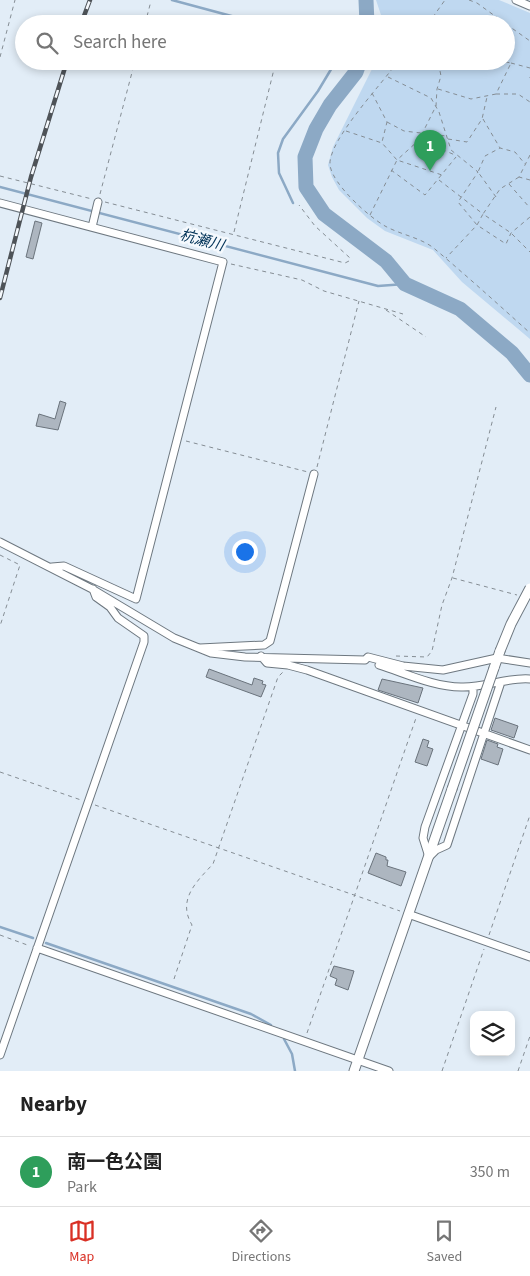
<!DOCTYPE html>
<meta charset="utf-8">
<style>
:root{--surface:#fff;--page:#f6f6f6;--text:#222;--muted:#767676;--line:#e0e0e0;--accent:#d93025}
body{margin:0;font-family:"Source Sans 3","Noto Sans JP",sans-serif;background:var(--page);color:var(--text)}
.controls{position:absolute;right:15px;bottom:15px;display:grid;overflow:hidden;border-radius:10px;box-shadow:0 2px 8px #0003}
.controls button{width:45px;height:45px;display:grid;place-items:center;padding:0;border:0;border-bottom:1px solid var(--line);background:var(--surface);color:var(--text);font:25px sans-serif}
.you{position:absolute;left:244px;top:551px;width:18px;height:18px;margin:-12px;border:4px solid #fff;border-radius:50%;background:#1a73e8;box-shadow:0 0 0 8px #1a73e833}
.badge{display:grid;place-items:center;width:32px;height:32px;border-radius:50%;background:var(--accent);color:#fff;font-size:16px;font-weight:700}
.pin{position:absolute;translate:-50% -41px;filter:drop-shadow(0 1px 2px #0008)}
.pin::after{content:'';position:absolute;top:26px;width:18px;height:15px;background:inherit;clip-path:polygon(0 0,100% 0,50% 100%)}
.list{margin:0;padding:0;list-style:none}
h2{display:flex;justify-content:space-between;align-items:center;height:65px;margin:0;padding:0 20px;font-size:21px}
h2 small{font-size:16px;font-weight:400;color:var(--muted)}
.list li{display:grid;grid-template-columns:32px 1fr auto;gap:15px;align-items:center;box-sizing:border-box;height:70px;padding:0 20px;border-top:1px solid var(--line)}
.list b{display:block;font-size:19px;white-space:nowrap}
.list p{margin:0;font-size:16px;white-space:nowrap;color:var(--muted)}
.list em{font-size:16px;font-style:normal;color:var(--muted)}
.icon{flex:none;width:28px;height:28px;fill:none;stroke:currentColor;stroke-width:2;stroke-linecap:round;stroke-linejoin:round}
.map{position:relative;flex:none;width:530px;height:1071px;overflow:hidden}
.search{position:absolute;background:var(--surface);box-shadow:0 2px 8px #0003;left:15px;right:15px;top:15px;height:55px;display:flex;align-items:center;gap:12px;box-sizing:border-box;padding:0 18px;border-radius:28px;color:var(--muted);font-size:19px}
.sheet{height:135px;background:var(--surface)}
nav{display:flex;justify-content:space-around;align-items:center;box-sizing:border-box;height:70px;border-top:1px solid var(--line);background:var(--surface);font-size:14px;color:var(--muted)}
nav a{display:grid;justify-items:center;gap:2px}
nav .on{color:var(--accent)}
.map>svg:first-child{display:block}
.green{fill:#bfd8f0}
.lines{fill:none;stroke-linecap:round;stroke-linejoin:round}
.stream{stroke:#8ca9c5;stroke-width:2.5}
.river{stroke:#8ca9c5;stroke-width:15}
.building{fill:#adb6c0;stroke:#6a737c}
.minor-casing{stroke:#6e7880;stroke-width:9}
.tertiary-casing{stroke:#6e7880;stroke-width:11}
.path{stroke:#858d94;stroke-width:1;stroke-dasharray:4 4;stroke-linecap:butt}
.minor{stroke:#fff;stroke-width:7}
.tertiary{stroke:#fff;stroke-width:9}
.rail-casing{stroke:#4e5358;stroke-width:4.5}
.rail{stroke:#f5f9fd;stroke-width:2.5;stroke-dasharray:8;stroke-linecap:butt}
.tertiary-bridge-casing{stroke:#6e7880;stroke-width:11;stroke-linecap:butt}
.tertiary-bridge{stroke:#fff;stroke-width:9}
.labels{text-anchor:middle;stroke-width:5;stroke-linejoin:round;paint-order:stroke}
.water-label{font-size:15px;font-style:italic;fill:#003257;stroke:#f5f9fd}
</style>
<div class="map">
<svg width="530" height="1071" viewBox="0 0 530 1071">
<rect width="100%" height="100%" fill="#e2edf7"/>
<path class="green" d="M376 0H499L530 13V339L462 282 433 250 385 231 367 218 339 190 332 177 328 165 333 147 376 61H506V24H384Z"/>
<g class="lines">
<path class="stream" d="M172 0 261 24
M0 187 378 286 405 284
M293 203 279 173 278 153 283 139 318 91 336 61
M0 927 33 938
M46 943 251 1014 271 1025
M284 1039 292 1054 295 1071"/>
<path class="river" d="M366 0 367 24
M360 61 356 72 330 105 316 129 305 157 306 187 324 214 386 261 405 284 460 309 512 353 530 375"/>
</g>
<path class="building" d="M35 221 42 223 33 259 26 257Z
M60 401 66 403 58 430 36 426 39 414 55 419Z
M209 669 252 685 254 678 263 681 262 684 266 685 261 697 206 677Z
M382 679 423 688 418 703 378 690Z
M495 718 518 726 514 738 491 730Z
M423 739 429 741 427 747 433 749 427 766 415 762Z
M487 740 498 744 497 747 503 749 498 765 481 759Z
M376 853 386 857V860H388L387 866 406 872 401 886 368 873Z
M334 966 354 971 348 990 335 985 337 979 330 976Z"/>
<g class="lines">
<defs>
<path id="minor" d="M516 0 530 6
M0 203 223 262 136 599 64 566 52 567
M92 227 98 202
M0 542 92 589 174 638 211 653 245 657 365 660 368 657 403 666 443 670 497 658 530 663
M200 648 264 645 270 641 314 474
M261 656 267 663 288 665 307 670 530 750
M379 665C405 673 434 687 461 687 484 688 507 677 530 679
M429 857 436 850 447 845 501 682
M429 857 423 838 425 827 473 694V687
M408 914 530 957
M37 948 389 1071
M0 1055 144 642V636L118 618 110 607 96 597 93 589"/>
<path id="tertiary" d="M494 668 500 651
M354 1071 452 789"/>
</defs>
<use href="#minor" class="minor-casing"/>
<use href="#tertiary" class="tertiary-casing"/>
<path class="path" d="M469 0 477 3 506 24
M145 24 151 1
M428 24 445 0
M506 24 530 41
M0 57 15 0
M398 61C384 82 328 140 330 165 332 184 369 217 385 226 401 235 423 238 436 250 468 277 499 305 530 333
M511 63 530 68
M388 77 431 98 439 112 451 150 478 172 458 202 477 225 506 244 511 233 530 217
M530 77V78
M438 89 471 99 496 94 511 63 501 61
M372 93 387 122 382 142
M496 94H518L530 102
M483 119 500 148
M387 122 404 131 446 136
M346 131 382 143 397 160 419 140 436 106 437 89 441 76 438 61
M448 139 467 142 482 119 487 97
M420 140 455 155
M530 155 519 177 530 180
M391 170 425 195 456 157
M0 176 92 199
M519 177 500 189 483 214 511 233 530 252
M439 180 483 214 477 225 446 258
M509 184 530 208
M100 194 135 61
M496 197 478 172 485 156 500 148 515 152 525 164
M105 202 345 263 349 261 350 258 315 226 299 205
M370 215 397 160 442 175
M234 232 276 61
M231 264 302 280 324 291 403 314
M386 310 426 337
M186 441 308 472
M317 467 359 301
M0 555 20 565 0 626
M453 578 517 595
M396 656 427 657 432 651 442 605 452 578 496 407
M0 772 81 800
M95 805 400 911
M0 935 30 946
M489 935 530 815
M174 979 192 925C177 900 196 882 213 864L278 677 283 672
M307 1033 416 718
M442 1071 484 949
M518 1071 530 1036"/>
<use href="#minor" class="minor"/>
<use href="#tertiary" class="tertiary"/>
<defs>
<path id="rail" d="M81 24 90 0
M0 298 31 177 67 61"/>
</defs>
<use href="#rail" class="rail-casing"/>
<use href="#rail" class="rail"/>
<defs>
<path id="tertiary-bridge" d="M500 651 511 624 530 588
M452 789 494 668"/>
</defs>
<use href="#tertiary-bridge" class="tertiary-bridge-casing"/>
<use href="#tertiary-bridge" class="tertiary-bridge"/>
</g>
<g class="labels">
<g class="water-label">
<text transform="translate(202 240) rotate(15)" y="5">杭瀬川</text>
</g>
</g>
</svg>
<div class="controls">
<button><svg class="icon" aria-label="layers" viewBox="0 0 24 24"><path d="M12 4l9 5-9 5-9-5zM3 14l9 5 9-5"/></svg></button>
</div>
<div class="you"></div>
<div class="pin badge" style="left:430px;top:171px;background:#2e9e5b">1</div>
<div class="search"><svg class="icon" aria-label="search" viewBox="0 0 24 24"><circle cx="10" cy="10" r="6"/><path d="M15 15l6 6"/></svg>Search here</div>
</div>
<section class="sheet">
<h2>Nearby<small></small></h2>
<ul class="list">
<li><span class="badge" style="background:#2e9e5b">1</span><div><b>南一色公園</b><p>Park</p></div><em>350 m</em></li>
</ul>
</section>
<nav>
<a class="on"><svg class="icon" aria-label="map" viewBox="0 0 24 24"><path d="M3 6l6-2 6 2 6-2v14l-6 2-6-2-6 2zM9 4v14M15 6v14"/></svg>Map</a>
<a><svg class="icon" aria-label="directions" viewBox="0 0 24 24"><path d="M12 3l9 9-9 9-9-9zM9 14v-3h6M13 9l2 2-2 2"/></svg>Directions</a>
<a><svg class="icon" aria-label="saved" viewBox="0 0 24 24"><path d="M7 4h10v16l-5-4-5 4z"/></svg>Saved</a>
</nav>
